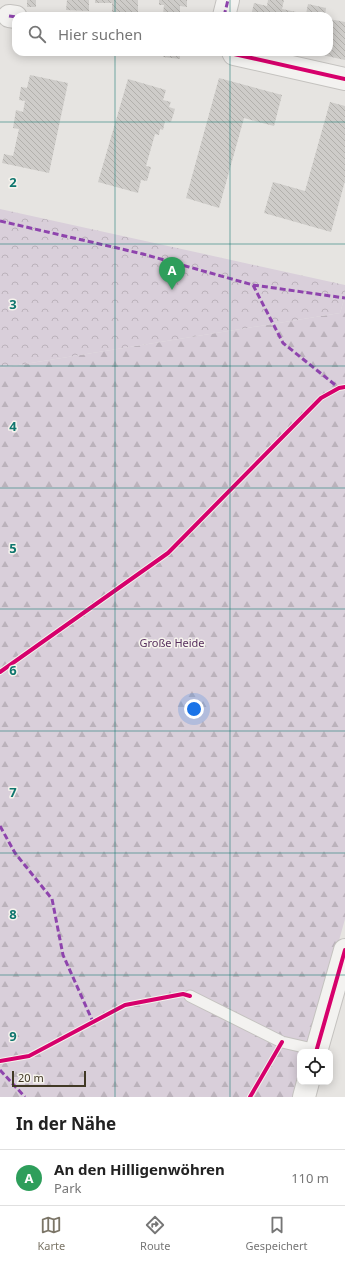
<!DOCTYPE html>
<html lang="de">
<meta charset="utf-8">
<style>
:root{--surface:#fff;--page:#f6f6f6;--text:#222;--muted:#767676;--line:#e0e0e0;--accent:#7b7567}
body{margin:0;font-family:"Noto Sans",sans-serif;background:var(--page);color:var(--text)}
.controls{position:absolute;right:12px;bottom:12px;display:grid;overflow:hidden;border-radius:8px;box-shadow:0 2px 10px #0003}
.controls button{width:36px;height:36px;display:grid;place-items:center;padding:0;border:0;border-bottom:1px solid var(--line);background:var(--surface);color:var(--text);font:20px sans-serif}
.scale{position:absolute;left:12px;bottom:10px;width:74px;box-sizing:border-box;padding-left:4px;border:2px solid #413925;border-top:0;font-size:11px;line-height:14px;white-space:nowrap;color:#413925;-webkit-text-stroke:3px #f6f3ed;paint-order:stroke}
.you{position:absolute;left:194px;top:709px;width:14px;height:14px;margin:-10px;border:3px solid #fff;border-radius:50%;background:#1a73e8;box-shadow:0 0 0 6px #1a73e833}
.badge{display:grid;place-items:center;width:26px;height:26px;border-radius:50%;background:var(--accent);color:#fff;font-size:13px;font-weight:700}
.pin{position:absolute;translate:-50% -33px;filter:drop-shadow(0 1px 2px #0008)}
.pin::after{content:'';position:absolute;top:21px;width:14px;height:12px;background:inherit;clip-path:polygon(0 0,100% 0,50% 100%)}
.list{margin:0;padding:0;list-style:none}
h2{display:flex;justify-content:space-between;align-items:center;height:52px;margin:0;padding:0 16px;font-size:17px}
h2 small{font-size:13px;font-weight:400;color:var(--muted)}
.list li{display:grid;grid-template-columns:26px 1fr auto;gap:12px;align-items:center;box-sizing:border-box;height:56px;padding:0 16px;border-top:1px solid var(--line)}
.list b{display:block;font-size:15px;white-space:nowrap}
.list p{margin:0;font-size:13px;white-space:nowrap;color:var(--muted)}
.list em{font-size:13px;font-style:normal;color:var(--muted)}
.icon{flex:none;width:22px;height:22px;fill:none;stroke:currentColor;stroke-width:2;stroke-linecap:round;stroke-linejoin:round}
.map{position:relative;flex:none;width:345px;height:1097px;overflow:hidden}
.search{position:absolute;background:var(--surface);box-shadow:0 2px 10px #0003;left:12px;right:12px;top:12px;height:44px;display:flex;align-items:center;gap:10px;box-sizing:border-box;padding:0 14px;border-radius:12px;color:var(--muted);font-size:15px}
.sheet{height:108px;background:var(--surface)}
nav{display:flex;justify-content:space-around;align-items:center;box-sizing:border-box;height:56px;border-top:1px solid var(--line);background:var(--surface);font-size:11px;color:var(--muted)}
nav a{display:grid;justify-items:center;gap:2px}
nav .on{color:var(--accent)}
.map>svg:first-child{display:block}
.forest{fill:url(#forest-firs)}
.park{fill:url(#park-crowns)}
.building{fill:url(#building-back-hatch)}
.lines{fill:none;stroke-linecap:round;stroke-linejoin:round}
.lane-casing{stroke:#c4c2bf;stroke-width:13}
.street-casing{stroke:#c4c2bf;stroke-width:24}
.lane{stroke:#f3f2f0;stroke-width:11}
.street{stroke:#f3f2f0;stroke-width:22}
.quiet{stroke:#8e44ad;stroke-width:3;stroke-dasharray:6 3;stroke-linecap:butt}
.cycleway-casing{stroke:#f6f3ed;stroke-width:6}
.cycleway{stroke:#d6006c;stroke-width:4}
.grid{fill:none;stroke:#0f766e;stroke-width:1;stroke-opacity:0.55}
.labels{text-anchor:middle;stroke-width:3;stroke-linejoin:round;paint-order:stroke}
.park-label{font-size:11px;fill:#58315e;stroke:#f6f3ed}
.grid-label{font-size:13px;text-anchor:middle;font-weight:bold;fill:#0f766e;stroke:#f6f3ed;stroke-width:3;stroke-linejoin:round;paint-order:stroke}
</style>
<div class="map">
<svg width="345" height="1097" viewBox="0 0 345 1097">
<defs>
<pattern id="forest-firs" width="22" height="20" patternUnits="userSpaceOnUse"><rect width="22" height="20" fill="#d9cfda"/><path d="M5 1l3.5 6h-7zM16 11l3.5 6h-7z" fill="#bbb2bb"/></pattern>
<pattern id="park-crowns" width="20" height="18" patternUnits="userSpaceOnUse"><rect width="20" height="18" fill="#d9cfda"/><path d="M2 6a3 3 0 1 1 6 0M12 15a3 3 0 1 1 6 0" fill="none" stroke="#bbb2bb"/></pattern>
<pattern id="building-back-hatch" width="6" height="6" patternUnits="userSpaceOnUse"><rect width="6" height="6" fill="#ceccc9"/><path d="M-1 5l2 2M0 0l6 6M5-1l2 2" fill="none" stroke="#b2b0ac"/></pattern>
</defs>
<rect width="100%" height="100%" fill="#e6e4e1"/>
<path class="forest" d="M345 296V919L308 1052H300V1081L296 1097H0V368L340 313Z"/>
<path class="park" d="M0 209 345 285V296L340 313 0 368Z"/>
<path class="building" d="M27 0H36V7H27Z
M67 0H89V11L66 10Z
M95 0H138V13L112 12V3H95Z
M159 0H187V7L180 6V15L163 14 164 5H159Z
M268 0H284L282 9 306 14 308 4 326 8 325 16H251L254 3 267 6Z
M329 19 345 22V60L313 53 329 52Z
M164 52H180V59L163 57Z
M276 52H298L297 57Z
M30 75 68 83 49 173 2 163 4 154 13 156 19 129 13 128 16 110 23 112 25 101 19 100 21 87 27 88Z
M219 78 282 95 274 126 244 118 219 208 186 198Z
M128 79 166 90 163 100 171 102 169 107 175 109 171 122 165 121 163 130 160 129 159 135 155 134 146 166 151 167 147 181 141 180 138 193 98 182Z
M330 102 345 106V181L331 232 264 213 273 182 305 191Z"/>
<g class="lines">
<defs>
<path id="lane" d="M190 996 282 1042 317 1050"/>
<path id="street" d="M9 16 16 17
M224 16 228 0
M233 52 234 54 345 79
M316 1052 345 950
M304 1097 308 1082"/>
</defs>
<use href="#lane" class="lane-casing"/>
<use href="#street" class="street-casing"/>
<use href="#lane" class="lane"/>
<use href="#street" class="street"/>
<path class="quiet" d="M9 16 16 17
M224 16 228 0
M0 221 143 254 253 285 345 298
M253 285 283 343 339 388
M0 826 15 853 52 899 63 955 93 1022
M0 1070 25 1097"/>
<defs>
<path id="cycleway" d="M233 52 234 54 345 79
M0 672 168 553 321 398 339 388 345 387
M316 1052 345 950
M0 1061 29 1056 125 1005 183 994 190 996
M250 1097 282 1042"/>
</defs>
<use href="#cycleway" class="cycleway-casing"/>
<use href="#cycleway" class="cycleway"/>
</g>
<path class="grid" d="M115 0V16M230 0V16M115 52V1097M230 52V1097M0 122H345M0 244H345M0 366H345M0 488H345M0 609H345M0 731H345M0 853H345M0 975H345"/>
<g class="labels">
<g class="park-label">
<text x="172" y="647">Große Heide</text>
</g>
</g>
<g class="grid-label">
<text x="13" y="187">2</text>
<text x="13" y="309">3</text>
<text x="13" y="431">4</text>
<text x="13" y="553">5</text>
<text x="13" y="675">6</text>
<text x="13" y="797">7</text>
<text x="13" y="919">8</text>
<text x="13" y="1041">9</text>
</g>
</svg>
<div class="controls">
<button><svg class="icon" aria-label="locate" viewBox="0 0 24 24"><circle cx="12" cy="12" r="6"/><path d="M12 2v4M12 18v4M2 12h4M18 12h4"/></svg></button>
</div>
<div class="scale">20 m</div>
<div class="you"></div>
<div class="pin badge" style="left:172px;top:290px;background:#2e9e5b">A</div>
<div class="search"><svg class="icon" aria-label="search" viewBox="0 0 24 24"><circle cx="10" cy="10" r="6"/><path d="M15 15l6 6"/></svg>Hier suchen</div>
</div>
<section class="sheet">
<h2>In der Nähe<small></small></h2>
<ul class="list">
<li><span class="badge" style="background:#2e9e5b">A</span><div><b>An den Hilligenwöhren</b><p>Park</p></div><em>110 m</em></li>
</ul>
</section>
<nav>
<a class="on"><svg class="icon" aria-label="map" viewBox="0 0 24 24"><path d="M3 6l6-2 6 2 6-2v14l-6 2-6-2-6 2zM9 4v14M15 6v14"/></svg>Karte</a>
<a><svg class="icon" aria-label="directions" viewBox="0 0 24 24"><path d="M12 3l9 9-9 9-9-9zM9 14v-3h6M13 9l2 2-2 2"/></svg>Route</a>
<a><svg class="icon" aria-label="saved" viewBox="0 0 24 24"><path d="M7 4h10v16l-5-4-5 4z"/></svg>Gespeichert</a>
</nav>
